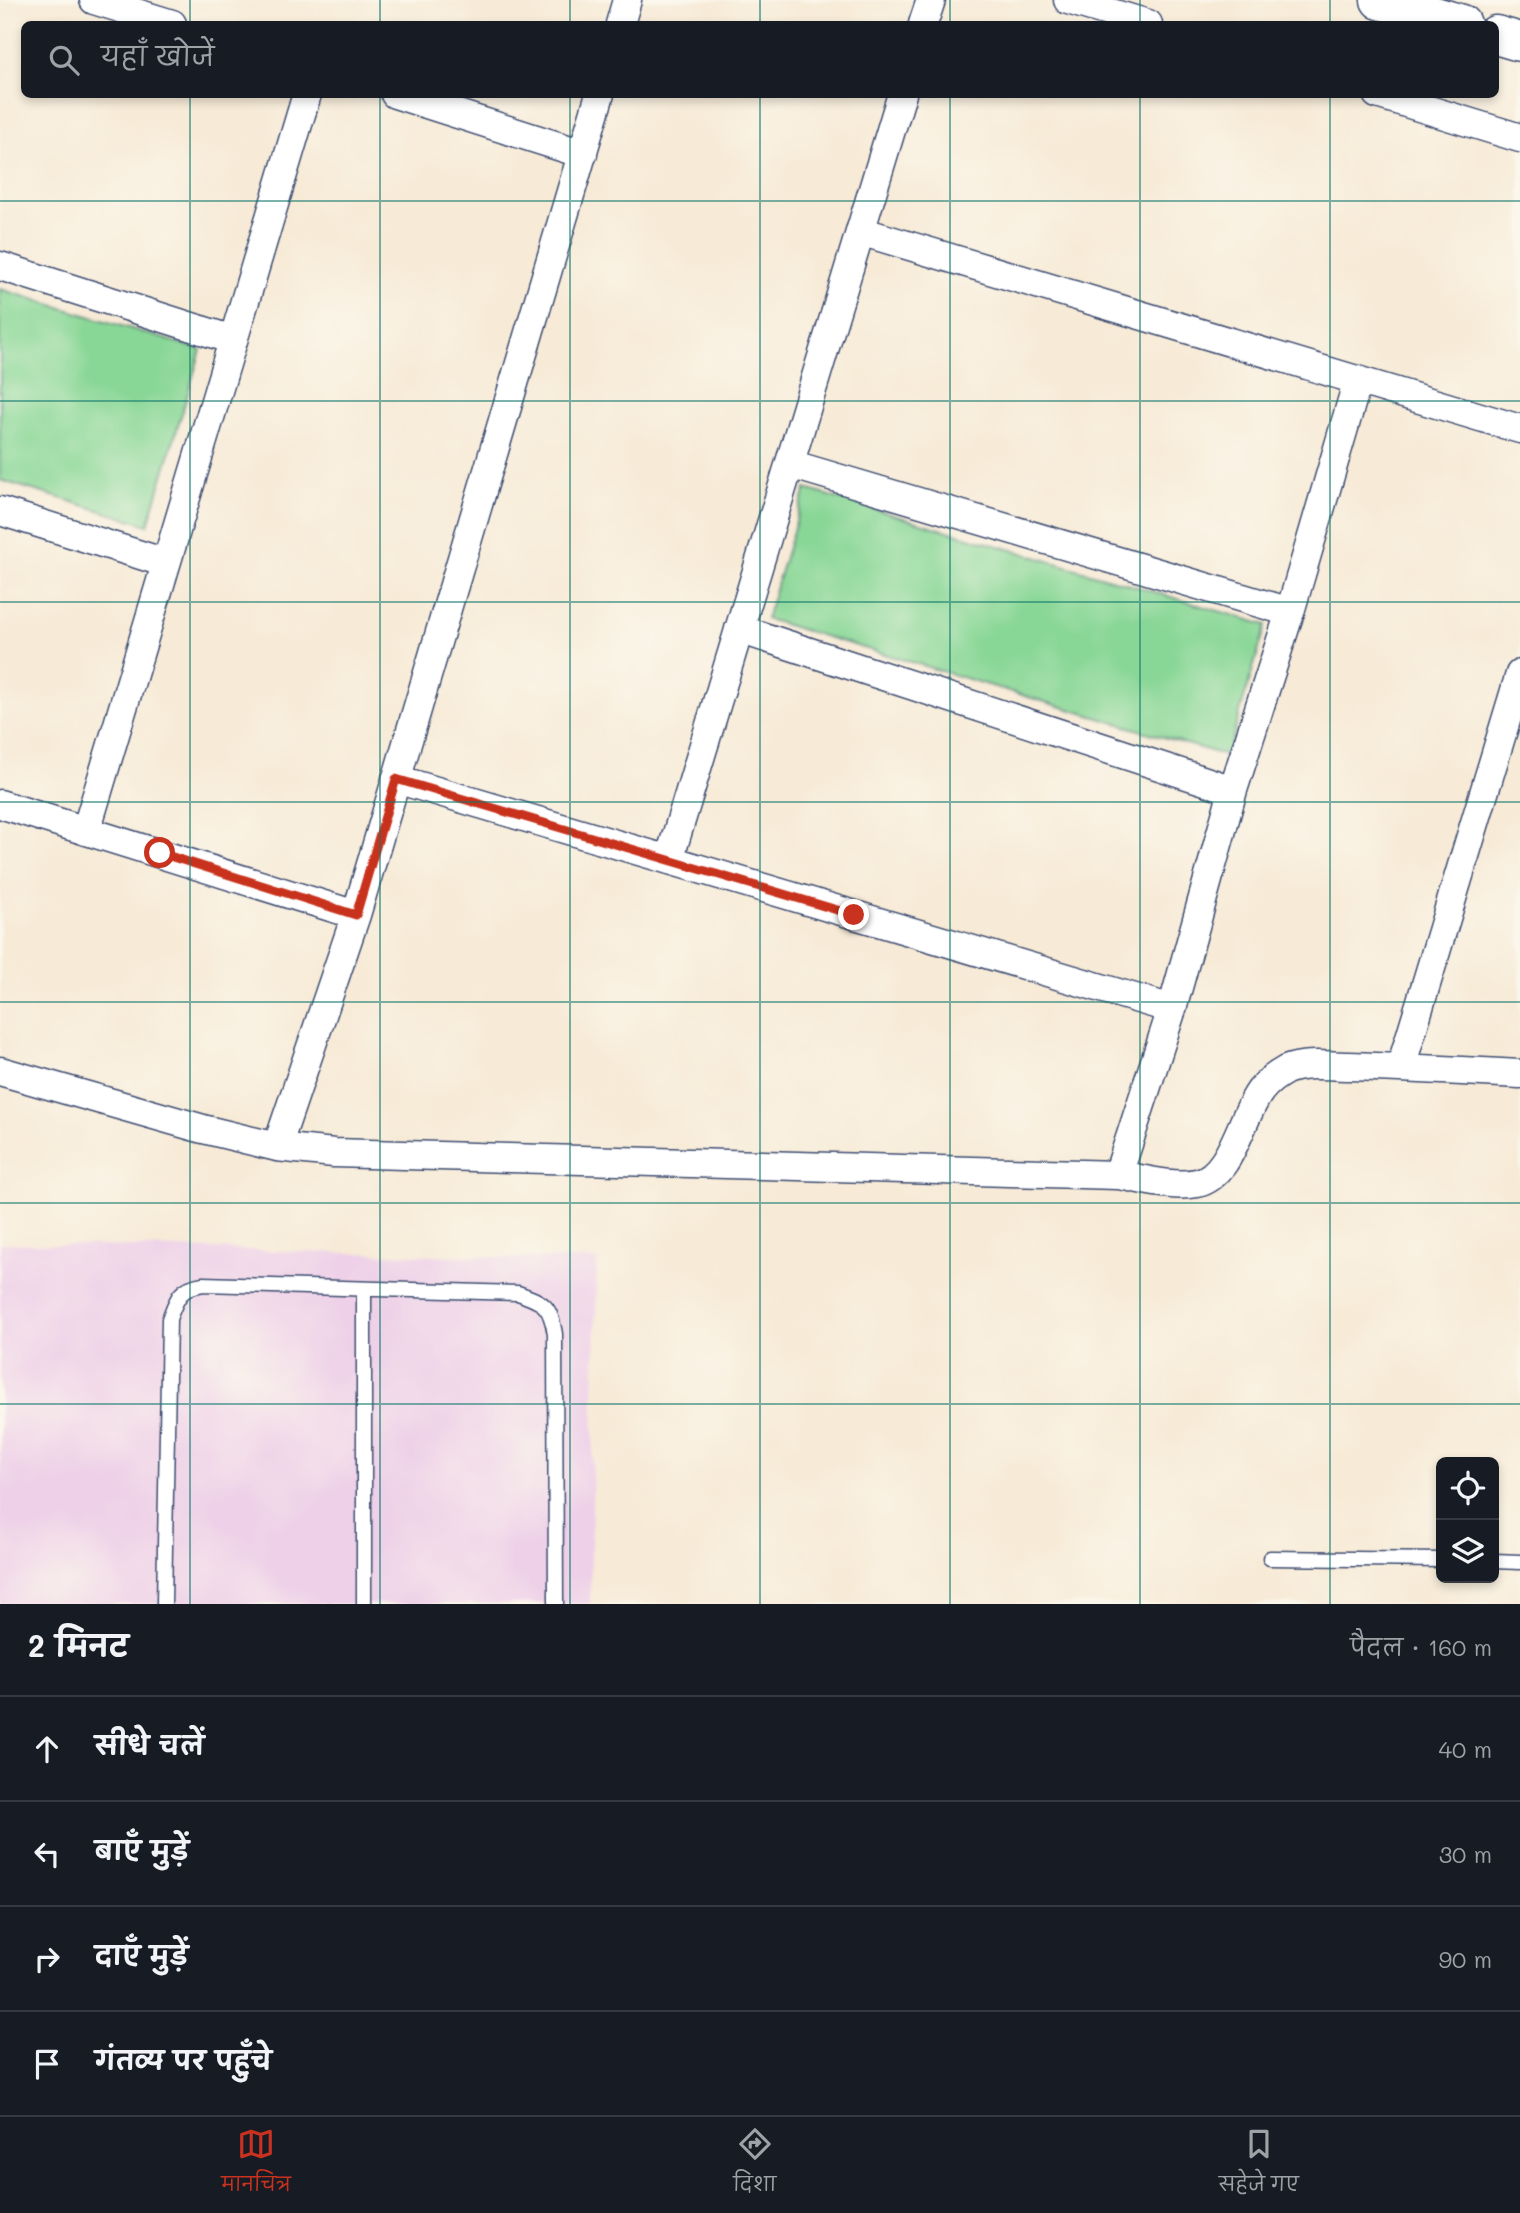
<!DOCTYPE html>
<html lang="hi">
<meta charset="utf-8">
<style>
:root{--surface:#171b24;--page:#242831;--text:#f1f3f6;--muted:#9ea1a6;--line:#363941;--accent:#c8321e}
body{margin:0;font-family:Mali,"Playpen Sans Deva",sans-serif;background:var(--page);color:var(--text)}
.controls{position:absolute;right:21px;bottom:21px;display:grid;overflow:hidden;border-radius:10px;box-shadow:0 4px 10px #0003}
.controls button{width:63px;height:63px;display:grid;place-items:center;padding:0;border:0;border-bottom:2px solid var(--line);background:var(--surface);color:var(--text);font:35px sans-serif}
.stop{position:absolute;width:21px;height:21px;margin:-16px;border:5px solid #c8321e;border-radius:50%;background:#fff}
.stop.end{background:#c8321e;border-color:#fff;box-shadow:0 2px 7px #0008}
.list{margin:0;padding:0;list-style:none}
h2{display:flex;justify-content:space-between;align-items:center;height:91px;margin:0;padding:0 28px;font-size:30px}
h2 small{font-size:23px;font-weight:400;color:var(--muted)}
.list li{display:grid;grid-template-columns:46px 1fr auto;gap:21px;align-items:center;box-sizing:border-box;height:105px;padding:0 28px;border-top:2px solid var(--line)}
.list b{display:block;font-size:26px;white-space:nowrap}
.list em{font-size:23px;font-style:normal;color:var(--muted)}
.icon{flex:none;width:38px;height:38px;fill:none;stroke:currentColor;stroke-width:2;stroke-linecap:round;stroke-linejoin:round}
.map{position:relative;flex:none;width:1520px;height:1604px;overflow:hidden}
.search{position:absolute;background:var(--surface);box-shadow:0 4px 10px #0003;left:21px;right:21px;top:21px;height:77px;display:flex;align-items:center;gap:18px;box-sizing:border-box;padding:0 24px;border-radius:10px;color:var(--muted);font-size:26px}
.sheet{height:511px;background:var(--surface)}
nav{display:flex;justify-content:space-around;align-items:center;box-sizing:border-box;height:98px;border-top:2px solid var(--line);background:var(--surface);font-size:19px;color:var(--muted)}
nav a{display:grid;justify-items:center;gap:4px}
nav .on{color:var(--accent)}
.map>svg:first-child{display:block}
.built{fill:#eed0e8}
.green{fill:#89d796;stroke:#52837a;stroke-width:2}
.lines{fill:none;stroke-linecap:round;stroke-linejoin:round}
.lane-casing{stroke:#3c4b70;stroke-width:17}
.street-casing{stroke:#3c4b70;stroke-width:31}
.secondary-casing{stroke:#3c4b70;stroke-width:41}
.lane{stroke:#fff;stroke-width:14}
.street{stroke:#fff;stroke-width:28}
.secondary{stroke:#fff;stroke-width:38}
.route{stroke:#c8321e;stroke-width:9}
.grid{fill:none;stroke:#0f766e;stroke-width:2;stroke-opacity:0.55}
</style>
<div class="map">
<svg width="1520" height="1604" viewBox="0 0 1520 1604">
<rect width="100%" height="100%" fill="#fbf7ec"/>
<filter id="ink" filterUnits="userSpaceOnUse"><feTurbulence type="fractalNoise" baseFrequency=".0143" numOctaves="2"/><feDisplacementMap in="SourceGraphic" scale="14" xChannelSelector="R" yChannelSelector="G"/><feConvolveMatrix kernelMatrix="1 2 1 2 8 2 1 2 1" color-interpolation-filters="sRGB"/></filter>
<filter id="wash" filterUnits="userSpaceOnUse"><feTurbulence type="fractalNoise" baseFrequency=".00686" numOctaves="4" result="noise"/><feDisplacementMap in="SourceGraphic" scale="28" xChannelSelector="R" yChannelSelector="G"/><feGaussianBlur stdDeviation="1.57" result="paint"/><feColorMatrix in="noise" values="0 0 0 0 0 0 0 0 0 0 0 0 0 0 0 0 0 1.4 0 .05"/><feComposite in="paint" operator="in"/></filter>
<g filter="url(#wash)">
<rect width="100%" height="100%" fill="#f7ead6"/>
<path class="built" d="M0 1243 597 1260 590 1604H0Z"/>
<path class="green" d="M0 289 201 350 148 525 0 480Z
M806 489 1266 625 1227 756 766 619Z"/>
</g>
<g filter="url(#ink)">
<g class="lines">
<defs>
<path id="lane" d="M364 1290V1604
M1270 1558 1441 1560
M1494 1561 1520 1562
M164 1604 169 1319C177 1298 179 1288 203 1284L518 1293C545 1303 550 1305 555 1334L556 1604"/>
<path id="street" d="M94 0 172 24
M1068 0 1148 24
M620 24 627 0
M923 24 931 0
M395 94 583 154
M1377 94 1520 138
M860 231 1520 429
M0 266 233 340
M790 464 1290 612
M0 511 166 563
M739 629 1233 790
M396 779 1172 1009
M0 804 356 915
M86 831 307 94
M669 860 902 94
M1401 1067 1520 674
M0 1071 203 1129 277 1147 334 1153 1118 1175C1143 1179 1172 1188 1197 1183 1232 1176 1241 1115 1261 1090 1267 1082 1277 1075 1286 1070 1304 1062 1330 1066 1349 1066 1406 1068 1463 1071 1520 1074
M277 1147 356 915 600 94
M1118 1175 1172 1009 1233 790 1290 612 1358 380"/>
<path id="secondary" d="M1380 0 1462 24
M1496 35 1520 42"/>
</defs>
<use href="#lane" class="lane-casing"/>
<use href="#street" class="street-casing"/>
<use href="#secondary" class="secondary-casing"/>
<use href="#lane" class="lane"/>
<use href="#street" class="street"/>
<use href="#secondary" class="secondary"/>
</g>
</g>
<g class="lines" filter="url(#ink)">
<path class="route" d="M160 853 356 915 396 779 854 915"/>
</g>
<path class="grid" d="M190 0V24M380 0V24M570 0V24M760 0V24M950 0V24M1140 0V24M1330 0V24M190 94V1604M380 94V1604M570 94V1604M760 94V1604M950 94V1604M1140 94V1604M1330 94V1604M0 201H1520M0 401H1520M0 602H1520M0 802H1520M0 1002H1520M0 1203H1520M0 1404H1520"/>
</svg>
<div class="controls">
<button><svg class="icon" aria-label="locate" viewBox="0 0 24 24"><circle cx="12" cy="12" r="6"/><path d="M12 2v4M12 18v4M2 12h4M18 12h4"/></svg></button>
<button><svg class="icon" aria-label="layers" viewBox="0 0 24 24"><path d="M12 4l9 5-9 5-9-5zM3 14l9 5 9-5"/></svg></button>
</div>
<div class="stop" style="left:160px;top:853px"></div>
<div class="stop end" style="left:854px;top:915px"></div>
<div class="search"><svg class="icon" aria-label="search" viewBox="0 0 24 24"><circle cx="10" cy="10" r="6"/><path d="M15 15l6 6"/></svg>यहाँ खोजें</div>
</div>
<section class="sheet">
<h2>2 मिनट<small>पैदल · 160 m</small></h2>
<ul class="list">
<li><svg class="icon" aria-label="ahead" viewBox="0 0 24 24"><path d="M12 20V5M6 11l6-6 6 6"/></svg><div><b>सीधे चलें</b></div><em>40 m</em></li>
<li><svg class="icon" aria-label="left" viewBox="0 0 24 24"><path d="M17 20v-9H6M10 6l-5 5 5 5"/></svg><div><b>बाएँ मुड़ें</b></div><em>30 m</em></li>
<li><svg class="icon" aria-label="right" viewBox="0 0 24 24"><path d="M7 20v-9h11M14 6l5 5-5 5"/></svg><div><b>दाएँ मुड़ें</b></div><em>90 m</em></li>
<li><svg class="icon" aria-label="arrive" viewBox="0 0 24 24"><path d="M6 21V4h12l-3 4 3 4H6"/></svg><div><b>गंतव्य पर पहुँचे</b></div></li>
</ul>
</section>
<nav>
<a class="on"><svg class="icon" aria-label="map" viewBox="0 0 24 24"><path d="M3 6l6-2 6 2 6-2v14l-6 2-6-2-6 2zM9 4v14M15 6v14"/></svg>मानचित्र</a>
<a><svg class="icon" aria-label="directions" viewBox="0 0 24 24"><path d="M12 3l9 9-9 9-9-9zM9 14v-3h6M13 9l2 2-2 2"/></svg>दिशा</a>
<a><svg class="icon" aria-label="saved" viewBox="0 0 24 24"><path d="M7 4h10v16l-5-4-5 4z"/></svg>सहेजे गए</a>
</nav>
